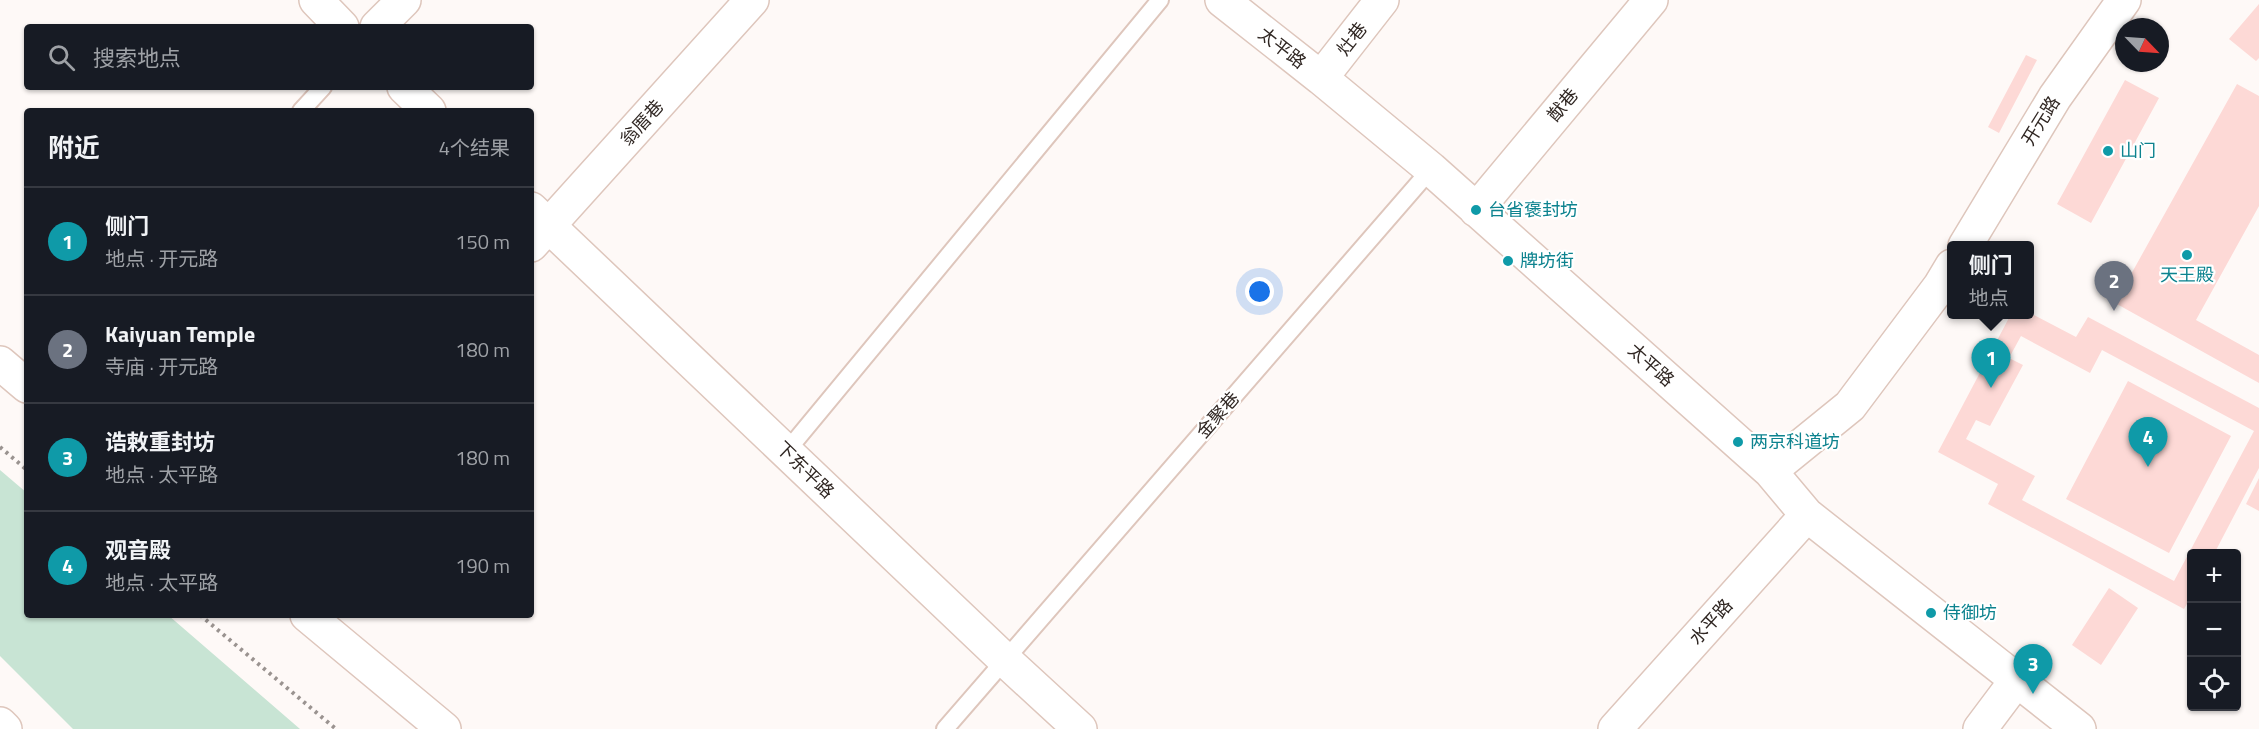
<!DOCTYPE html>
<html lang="zh">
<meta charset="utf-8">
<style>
:root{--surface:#171b24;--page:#242831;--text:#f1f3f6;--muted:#9ea1a6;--line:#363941;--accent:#1a73e8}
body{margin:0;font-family:"Titillium Web","Noto Sans SC",sans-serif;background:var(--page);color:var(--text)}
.controls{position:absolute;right:18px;bottom:18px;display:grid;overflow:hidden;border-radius:6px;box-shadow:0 2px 4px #0004}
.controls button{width:54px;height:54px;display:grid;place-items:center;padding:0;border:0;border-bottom:2px solid var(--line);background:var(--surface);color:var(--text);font:30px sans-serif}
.compass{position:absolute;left:2115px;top:18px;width:54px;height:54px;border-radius:50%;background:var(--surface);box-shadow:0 2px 4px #0004;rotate:115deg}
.you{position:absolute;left:1260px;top:292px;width:21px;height:21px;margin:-15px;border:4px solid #fff;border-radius:50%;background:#1a73e8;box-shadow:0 0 0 9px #1a73e833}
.badge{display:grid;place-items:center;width:39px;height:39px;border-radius:50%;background:var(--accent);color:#fff;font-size:20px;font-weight:700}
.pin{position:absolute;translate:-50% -50px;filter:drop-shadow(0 2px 3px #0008)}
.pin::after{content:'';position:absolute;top:32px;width:21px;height:18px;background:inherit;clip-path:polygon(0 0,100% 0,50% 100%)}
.popup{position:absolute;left:1947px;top:241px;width:87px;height:78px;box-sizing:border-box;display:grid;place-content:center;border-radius:6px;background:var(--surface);filter:drop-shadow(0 2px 4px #0005);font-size:20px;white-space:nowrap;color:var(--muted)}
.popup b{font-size:22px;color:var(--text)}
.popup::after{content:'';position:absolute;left:50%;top:100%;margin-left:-12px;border:12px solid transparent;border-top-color:var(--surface)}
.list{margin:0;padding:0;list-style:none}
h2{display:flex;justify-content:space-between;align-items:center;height:78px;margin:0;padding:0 24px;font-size:26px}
h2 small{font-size:20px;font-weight:400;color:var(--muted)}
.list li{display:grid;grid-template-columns:39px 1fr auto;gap:18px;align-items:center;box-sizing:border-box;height:108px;padding:0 24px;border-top:2px solid var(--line)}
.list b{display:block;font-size:22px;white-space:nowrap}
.list p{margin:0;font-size:20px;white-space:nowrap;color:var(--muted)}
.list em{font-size:20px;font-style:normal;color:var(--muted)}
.icon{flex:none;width:33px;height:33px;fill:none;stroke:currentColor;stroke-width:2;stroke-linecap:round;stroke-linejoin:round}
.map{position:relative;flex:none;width:2259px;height:729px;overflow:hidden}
.search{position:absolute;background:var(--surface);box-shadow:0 2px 4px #0004;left:24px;top:24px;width:510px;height:66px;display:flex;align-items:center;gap:15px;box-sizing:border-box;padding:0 21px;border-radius:6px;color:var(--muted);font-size:22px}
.panel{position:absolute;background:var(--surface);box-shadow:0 2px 4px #0004;left:24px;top:108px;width:510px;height:510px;border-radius:6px}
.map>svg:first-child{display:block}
.green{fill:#c8e4d4}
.building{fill:#fdd9d6;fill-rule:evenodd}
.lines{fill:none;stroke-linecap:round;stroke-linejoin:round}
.lane-casing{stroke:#dec6bc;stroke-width:20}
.street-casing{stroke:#dec6bc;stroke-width:36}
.secondary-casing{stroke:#dec6bc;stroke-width:36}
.path{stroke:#9a9390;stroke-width:4;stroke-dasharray:3 4.5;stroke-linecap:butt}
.lane{stroke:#fff;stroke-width:16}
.street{stroke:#fff;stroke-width:33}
.secondary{stroke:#fff;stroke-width:33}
.culture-dot{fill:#0f9aa8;stroke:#fff;stroke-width:2}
.labels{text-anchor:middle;stroke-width:4.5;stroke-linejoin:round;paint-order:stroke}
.street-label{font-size:18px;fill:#302723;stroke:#fff}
.culture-label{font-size:18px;fill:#0d838f;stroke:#fff;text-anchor:start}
</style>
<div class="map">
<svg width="2259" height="729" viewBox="0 0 2259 729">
<rect width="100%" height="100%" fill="#fef9f7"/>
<path class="green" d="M0 470 27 493V615H168L300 729H73L0 656Z"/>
<path class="building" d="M2259 4V58L2256 61 2229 39Z
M2026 55 2037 60 1999 133 1988 127Z
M2125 80 2159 98 2091 223 2057 204Z
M2237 84 2259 96V206L2196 320 2259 355V383L2115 303Z
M2030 313 2076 337 2088 317 2259 408V468L2214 554H2192V595L2184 609 1988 504 1998 484 1938 452 2011 314H2030ZM2021 336 2090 373 2102 350 2254 431 2174 581 2022 500 2035 476 1966 439 1976 420 1990 426 2023 365 2009 358Z
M2128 381 2231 436 2169 553 2066 499Z
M2259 478V511L2246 504Z
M2109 588 2138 608 2101 665 2072 645Z"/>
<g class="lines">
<defs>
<path id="lane" d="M301 111 323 87
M786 452 1160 0
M945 729 1431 169"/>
<path id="street" d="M316 0 342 27
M1222 0 1321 78 1431 169 1770 471 1807 515 2079 729
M377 27 404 0
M1321 78 1382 0
M404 87 429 111
M531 209 1005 660 1080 729
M1476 210 1651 0
M531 245 752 0
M1965 246 2055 97 2124 0
M0 363 27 386
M1770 471 1850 406 1940 286 1952 266
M307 615 444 729
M1615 729 1807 515
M1980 729 2016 681"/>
<path id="secondary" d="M0 724 5 729"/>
</defs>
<use href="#lane" class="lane-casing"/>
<use href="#street" class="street-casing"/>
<use href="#secondary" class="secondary-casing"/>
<path class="path" d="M0 447 27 470
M200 615 336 729"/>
<use href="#lane" class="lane"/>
<use href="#street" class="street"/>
<use href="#secondary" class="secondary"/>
</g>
<g class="culture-dot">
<circle cx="2108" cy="151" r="6"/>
<circle cx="1476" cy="210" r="6"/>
<circle cx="2187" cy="255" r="6"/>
<circle cx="1508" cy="261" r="6"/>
<circle cx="1738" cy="442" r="6"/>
<circle cx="1931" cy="613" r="6"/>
</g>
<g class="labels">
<g class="street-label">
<text transform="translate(1352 39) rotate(-52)" y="6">灶巷</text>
<text transform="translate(1282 48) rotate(38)" y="6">太平路</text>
<text transform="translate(1563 105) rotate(-50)" y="6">猷巷</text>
<text transform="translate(2041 121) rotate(-58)" y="6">开元路</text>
<text transform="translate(642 123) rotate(-48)" y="6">翁厝巷</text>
<text transform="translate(1651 365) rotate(42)" y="6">太平路</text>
<text transform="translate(1218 415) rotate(-49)" y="6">金聚巷</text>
<text transform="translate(805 470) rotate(44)" y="6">下东平路</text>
<text transform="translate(1711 622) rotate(-48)" y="6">水平路</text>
</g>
<g class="culture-label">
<text x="2120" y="157">山门</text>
<text x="1488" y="216">台省褒封坊</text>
<text x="1520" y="267">牌坊街</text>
<text x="2187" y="281" text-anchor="middle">天王殿</text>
<text x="1750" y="448">两京科道坊</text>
<text x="1943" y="619">侍御坊</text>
</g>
</g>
</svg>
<div class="controls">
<button>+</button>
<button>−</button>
<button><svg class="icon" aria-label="locate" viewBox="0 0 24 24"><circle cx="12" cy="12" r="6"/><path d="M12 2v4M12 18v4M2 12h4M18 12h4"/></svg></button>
</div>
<svg class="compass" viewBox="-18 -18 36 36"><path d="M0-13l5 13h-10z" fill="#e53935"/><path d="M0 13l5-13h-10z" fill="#9ea1a6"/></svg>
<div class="you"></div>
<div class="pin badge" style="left:1991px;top:388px;background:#0f9aa8">1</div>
<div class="popup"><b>侧门</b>地点</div>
<div class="pin badge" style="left:2114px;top:311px;background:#6b7280">2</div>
<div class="pin badge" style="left:2033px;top:694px;background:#0f9aa8">3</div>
<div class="pin badge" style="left:2148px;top:467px;background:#0f9aa8">4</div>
<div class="search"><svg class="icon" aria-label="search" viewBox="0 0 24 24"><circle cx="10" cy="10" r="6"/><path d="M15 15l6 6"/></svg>搜索地点</div>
<section class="panel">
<h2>附近<small>4个结果</small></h2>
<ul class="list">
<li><span class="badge" style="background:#0f9aa8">1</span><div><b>侧门</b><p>地点 · 开元路</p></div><em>150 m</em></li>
<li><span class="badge" style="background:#6b7280">2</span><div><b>Kaiyuan Temple</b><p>寺庙 · 开元路</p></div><em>180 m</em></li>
<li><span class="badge" style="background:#0f9aa8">3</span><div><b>诰敕重封坊</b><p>地点 · 太平路</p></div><em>180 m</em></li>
<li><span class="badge" style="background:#0f9aa8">4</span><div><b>观音殿</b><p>地点 · 太平路</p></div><em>190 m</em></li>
</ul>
</section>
</div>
